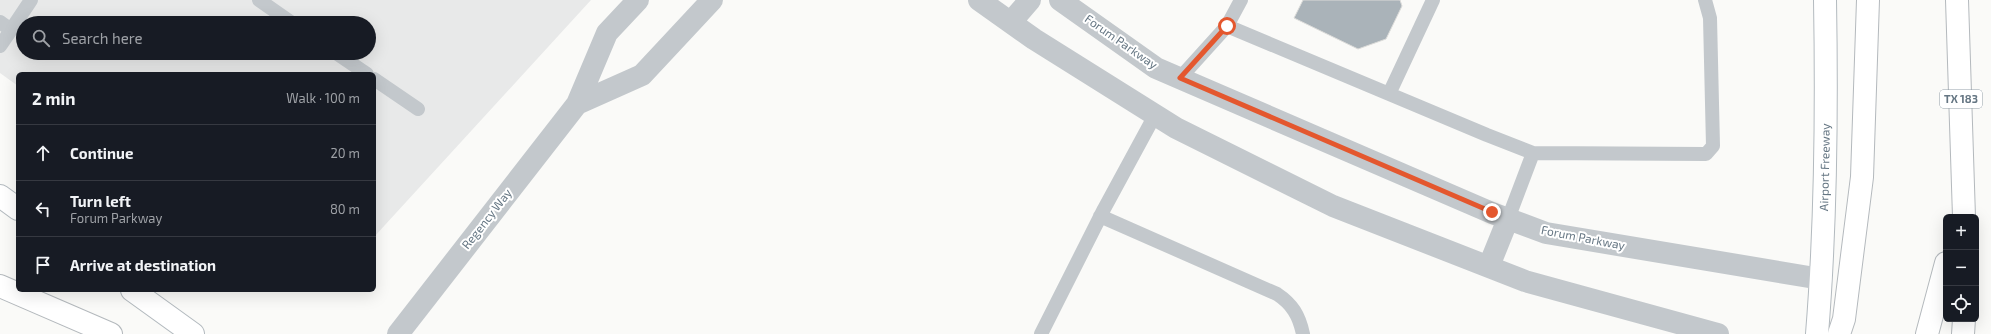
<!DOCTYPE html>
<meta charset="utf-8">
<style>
:root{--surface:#171b24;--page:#20242c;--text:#f1f3f6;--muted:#9ea1a6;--line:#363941}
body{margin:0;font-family:"Exo 2",sans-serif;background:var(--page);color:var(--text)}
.controls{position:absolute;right:12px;bottom:12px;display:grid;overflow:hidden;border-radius:6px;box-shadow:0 4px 16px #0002}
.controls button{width:36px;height:36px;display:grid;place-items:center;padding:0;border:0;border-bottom:1px solid var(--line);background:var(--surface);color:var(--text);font:20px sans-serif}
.stop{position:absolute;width:12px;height:12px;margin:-9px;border:3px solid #e4572e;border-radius:50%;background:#fff}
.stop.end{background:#e4572e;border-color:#fff;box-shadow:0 1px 4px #0008}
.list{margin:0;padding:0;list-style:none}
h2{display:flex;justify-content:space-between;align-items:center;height:52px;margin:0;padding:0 16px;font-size:17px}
h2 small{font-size:13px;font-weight:400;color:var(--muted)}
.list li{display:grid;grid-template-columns:26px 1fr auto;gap:12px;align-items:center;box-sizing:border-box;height:56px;padding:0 16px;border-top:1px solid var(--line)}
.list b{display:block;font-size:15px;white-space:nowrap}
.list p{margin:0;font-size:13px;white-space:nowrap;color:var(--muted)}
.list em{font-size:13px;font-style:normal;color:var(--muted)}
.icon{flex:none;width:22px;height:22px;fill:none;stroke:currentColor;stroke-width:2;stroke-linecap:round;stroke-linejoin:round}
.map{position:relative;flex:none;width:1991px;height:334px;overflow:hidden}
.search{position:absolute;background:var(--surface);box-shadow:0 4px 16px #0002;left:16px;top:16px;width:360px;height:44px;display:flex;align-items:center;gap:10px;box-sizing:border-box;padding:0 14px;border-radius:22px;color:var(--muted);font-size:15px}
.panel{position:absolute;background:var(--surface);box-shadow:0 4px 16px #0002;left:16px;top:72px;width:360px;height:220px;border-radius:6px}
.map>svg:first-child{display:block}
.built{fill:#e8e9e9;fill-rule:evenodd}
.building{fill:#aab3b9;stroke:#dcdcda}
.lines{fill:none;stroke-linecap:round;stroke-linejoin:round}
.secondary-casing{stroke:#b3babf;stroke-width:24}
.motorway-casing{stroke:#b4b9bd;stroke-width:24}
.service{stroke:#c3c8cc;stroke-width:14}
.tertiary{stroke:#c3c8cc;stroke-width:22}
.secondary{stroke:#fff;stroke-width:22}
.motorway{stroke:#fff;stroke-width:22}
.route{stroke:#e4572e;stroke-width:5}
.labels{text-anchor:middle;stroke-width:4;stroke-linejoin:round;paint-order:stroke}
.shield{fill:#fff;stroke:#939fa8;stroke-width:1}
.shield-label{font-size:11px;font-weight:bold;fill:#657683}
.street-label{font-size:12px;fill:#657683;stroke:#fff}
</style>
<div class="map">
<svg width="1991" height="334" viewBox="0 0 1991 334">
<rect width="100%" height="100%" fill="#fafaf8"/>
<path class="built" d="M0 0H591L374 237V74H18V86L0 73ZM23 23H369V53H23Z"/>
<path class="building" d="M1303 0H1400L1402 6 1386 39 1358 49 1294 18Z"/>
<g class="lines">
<defs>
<g id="secondary">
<path d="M0 196 18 209"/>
<path d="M132 290 193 334"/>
<path id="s1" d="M1817 334C1826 223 1827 112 1825 0"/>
</g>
<path id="motorway" d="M1957 0 1964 217
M0 286 111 334
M1839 334 1844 319 1862 177 1868 0
M1927 334 1946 263
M1963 334 1964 319"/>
</defs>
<use href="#secondary" class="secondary-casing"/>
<use href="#motorway" class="motorway-casing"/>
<path class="service" d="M259 0 292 23
M1241 0 1227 26 1487 135 1533 153 1508 219
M0 22 11 30 0 46
M11 30 31 0
M336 53 367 74
M1180 78 1227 26
M374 79 418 109
M1389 94 1433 0
M1533 153 1706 154 1713 146 1710 18 1705 0
M1100 216 1277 294C1292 304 1299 315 1303 334
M1041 334 1104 209 1155 115"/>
<path class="tertiary" d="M979 0 1034 39 1176 128 1333 206 1525 281 1718 334
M1060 0 1156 68 1492 213 1546 233 1821 279
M1011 22 1030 0
M577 104 642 75 712 0
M1489 266 1508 219
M398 334 577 104 607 33 638 0"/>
<use href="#secondary" class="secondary"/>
<use href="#motorway" class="motorway"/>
</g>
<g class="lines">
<path class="route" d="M1227 26 1180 78 1492 212"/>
</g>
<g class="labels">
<rect class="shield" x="1940" y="90" width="42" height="18" rx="3"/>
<g class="shield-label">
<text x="1961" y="103">TX 183</text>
</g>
<g class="street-label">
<text transform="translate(1121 42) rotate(35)" y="4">Forum Parkway</text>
<text dy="4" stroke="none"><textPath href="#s1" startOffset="167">Airport Freeway</textPath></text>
<text transform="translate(487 219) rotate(-52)" y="4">Regency Way</text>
<text transform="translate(1583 238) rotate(11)" y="4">Forum Parkway</text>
</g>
</g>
</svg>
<div class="controls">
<button>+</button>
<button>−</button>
<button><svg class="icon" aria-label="locate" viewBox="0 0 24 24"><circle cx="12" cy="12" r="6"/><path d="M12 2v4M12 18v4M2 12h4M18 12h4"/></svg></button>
</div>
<div class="stop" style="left:1227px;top:26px"></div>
<div class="stop end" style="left:1492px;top:212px"></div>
<div class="search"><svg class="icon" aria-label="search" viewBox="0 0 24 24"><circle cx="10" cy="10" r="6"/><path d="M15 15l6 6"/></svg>Search here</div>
<section class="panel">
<h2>2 min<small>Walk · 100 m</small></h2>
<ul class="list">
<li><svg class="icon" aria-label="ahead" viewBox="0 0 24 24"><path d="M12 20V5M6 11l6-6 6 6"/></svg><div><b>Continue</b></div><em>20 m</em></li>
<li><svg class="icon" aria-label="left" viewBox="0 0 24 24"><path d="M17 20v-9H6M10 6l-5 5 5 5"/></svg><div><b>Turn left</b><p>Forum Parkway</p></div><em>80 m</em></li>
<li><svg class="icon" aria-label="arrive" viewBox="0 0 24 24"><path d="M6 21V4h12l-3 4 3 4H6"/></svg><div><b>Arrive at destination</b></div></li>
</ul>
</section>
</div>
